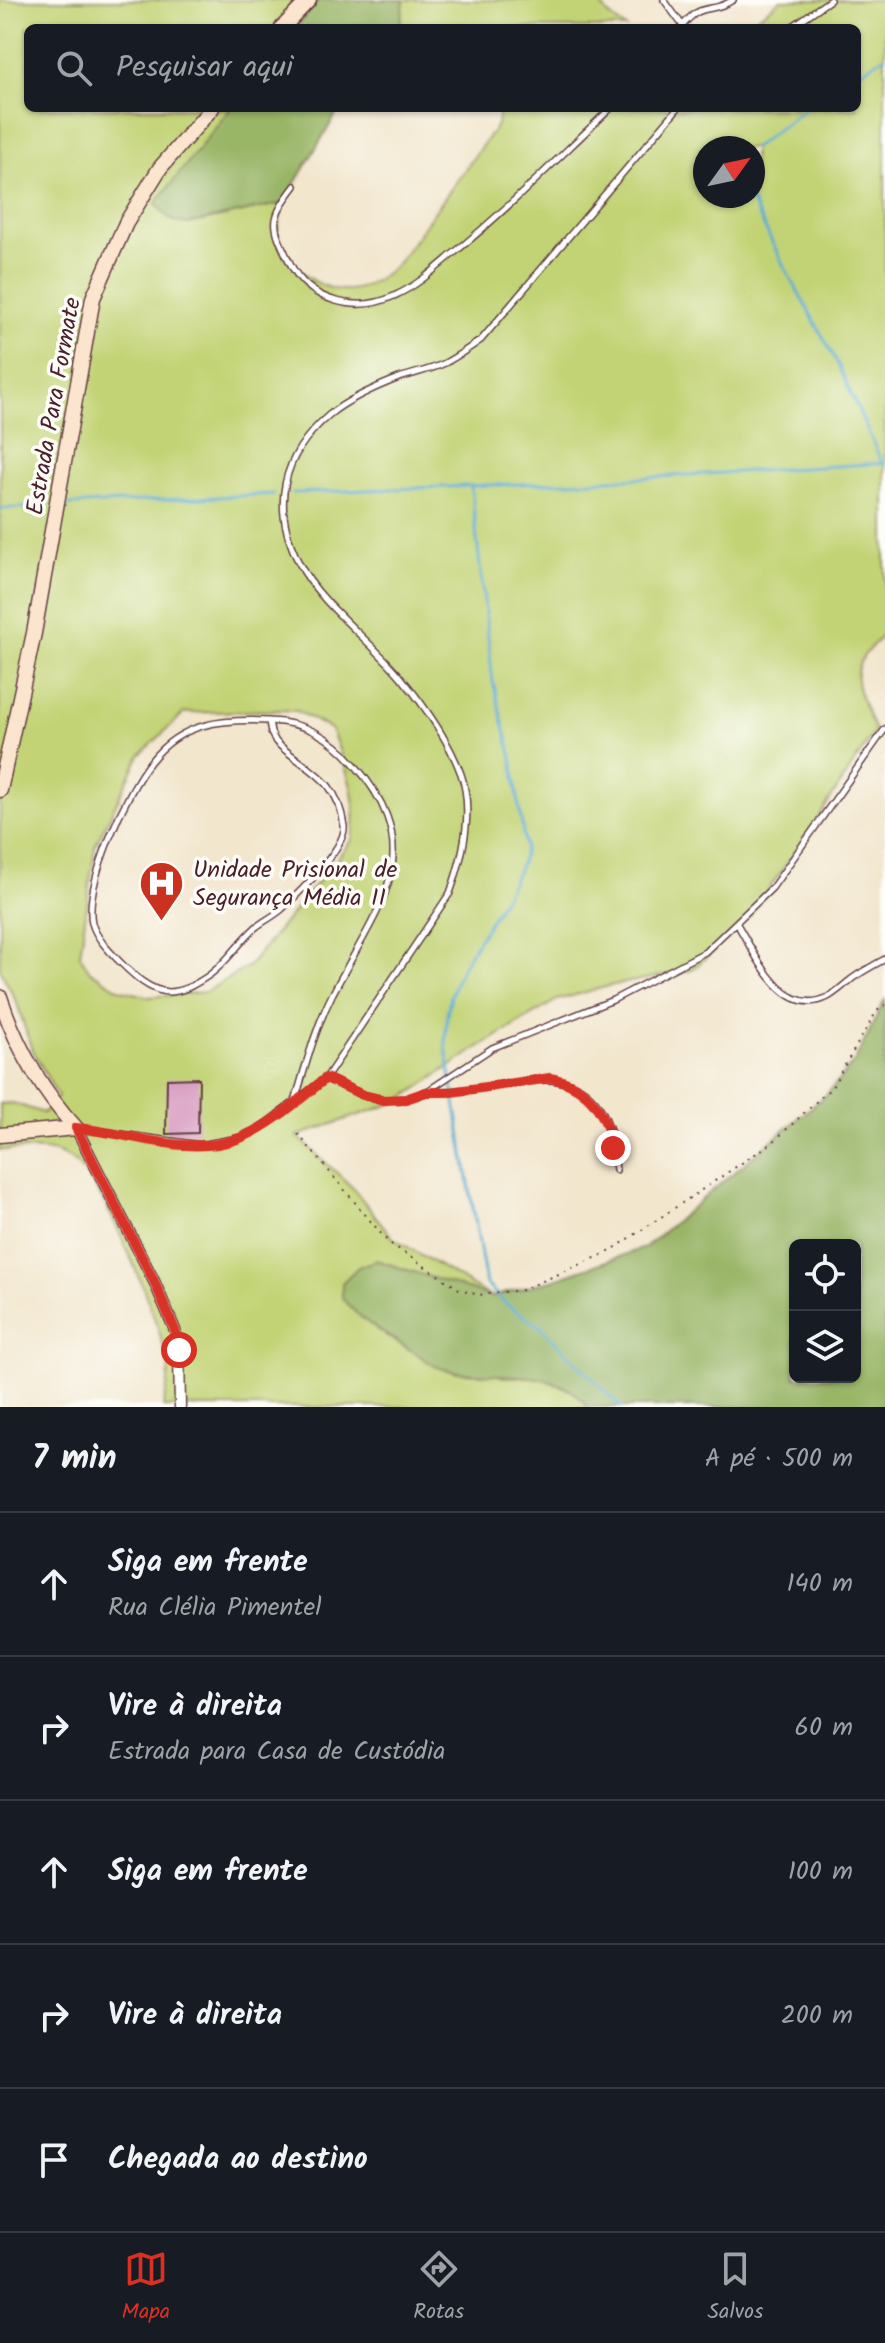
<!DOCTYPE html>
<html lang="pt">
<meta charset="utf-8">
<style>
:root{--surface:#171b24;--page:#20242c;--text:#f1f3f6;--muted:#9ea1a6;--line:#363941;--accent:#d93025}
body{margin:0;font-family:Kalam,sans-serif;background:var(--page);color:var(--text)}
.controls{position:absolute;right:24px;bottom:24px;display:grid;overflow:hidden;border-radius:12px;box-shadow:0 2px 6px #0004}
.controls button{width:72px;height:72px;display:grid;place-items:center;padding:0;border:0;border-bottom:2px solid var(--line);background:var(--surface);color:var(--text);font:40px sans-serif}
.compass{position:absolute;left:693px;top:136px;width:72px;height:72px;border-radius:50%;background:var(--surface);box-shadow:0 2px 6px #0004;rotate:57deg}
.stop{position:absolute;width:24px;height:24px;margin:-18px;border:6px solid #d93025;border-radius:50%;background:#fff}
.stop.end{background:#d93025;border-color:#fff;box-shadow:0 2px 8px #0008}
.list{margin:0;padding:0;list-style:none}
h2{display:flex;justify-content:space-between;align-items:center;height:104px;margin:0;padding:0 32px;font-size:34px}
h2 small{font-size:26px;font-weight:400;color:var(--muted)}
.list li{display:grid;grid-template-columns:52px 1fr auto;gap:24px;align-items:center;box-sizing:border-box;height:144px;padding:0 32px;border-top:2px solid var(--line)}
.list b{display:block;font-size:30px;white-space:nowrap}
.list p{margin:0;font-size:26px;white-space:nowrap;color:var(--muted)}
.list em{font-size:26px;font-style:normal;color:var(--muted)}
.icon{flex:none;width:44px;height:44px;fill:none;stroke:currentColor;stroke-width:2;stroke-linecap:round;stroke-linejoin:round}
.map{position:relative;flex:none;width:885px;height:1407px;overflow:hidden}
.search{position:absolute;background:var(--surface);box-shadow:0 2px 6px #0004;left:24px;right:24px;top:24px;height:88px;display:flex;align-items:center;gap:20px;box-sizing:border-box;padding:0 28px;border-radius:12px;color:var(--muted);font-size:30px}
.sheet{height:824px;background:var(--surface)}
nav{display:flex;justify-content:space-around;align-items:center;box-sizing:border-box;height:112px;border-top:2px solid var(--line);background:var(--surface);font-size:22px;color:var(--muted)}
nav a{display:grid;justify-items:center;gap:4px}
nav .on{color:var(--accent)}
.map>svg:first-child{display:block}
.green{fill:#c2d375;stroke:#867950;stroke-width:2;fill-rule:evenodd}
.forest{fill:#99b566;stroke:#726a48;stroke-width:2;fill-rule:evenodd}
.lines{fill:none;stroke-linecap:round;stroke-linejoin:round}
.stream{stroke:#57abd2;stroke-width:3}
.building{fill:#d99fc3}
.lane-casing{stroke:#633d43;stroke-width:8}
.street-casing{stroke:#633d43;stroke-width:13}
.secondary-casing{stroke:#633d43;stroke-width:17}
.path{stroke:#633d43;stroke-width:2;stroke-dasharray:2 6;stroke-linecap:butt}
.lane{stroke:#fff;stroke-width:5}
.street{stroke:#fff;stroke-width:10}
.secondary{stroke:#fce5cf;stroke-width:14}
.route{stroke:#d93025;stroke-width:10}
.labels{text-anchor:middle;stroke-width:7;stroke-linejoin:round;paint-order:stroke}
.street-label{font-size:24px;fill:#4a1f2b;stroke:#fdfcf7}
.poi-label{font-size:24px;fill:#4a1f2b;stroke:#fdfcf7;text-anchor:start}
</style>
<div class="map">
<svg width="885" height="1407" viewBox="0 0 885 1407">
<rect width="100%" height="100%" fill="#fdfcf7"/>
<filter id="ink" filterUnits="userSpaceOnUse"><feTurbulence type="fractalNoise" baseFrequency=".0125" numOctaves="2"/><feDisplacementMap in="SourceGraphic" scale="16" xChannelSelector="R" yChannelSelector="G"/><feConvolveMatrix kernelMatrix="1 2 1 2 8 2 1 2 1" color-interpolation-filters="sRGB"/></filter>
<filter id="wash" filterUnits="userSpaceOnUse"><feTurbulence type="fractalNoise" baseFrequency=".006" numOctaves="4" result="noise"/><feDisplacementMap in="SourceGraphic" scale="32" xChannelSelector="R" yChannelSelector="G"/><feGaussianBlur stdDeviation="1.8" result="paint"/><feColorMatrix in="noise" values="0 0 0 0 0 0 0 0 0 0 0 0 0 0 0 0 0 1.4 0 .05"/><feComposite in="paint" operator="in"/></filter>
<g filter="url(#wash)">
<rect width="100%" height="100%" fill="#f2e6cd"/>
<path class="green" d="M0 0H319L295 28H28V108H231L156 203 157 205 171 220 188 224 283 203C281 214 276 230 278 240 280 254 289 262 299 270 334 300 365 295 397 264L497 125 499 108H857V28H743L781 0H885V634C841 670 857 685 875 731L811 829 749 917 692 970 609 986 557 1000 479 1047 397 1102 297 1136 352 1187 393 1238 491 1297 376 1260 386 1336 411 1350 504 1377H539L579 1394 588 1407H163C166 1394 170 1378 168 1364 159 1320 106 1185 72 1160 51 1145 24 1150 0 1150V1104L13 1103 43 1113 58 1097 31 1047 17 1003 0 969ZM705 148H753V196H705ZM279 710 297 711 331 729C345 765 361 802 352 840L249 966 205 992 149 997 119 989 89 970 80 955 95 846 140 755 184 713Z
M404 0H596L612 18 626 28H400Z"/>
<path class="forest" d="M319 0H404L400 28H295Z
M231 108H340L283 203 188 224C171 223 165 216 156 203Z
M885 999V1407H588C555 1360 486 1384 437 1367 428 1363 419 1355 411 1350 385 1334 361 1322 342 1298V1283L358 1267 376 1260 492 1297 555 1279 644 1248 827 1094 855 1061ZM855 1245V1377H795V1245Z"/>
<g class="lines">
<path class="stream" d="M857 74 885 56
M753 148 806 108
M749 196 786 270 837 362 881 461
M471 486 493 682 512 758 525 846C523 864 513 880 504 897 473 955 442 977 446 1049L486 1284 506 1304 541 1327 621 1407
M293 493 591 481 885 463
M68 505 274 494
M0 509 47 506"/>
</g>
<g id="blocks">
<path class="building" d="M199 1078 198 1133 166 1134 167 1079Z"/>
</g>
</g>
<g filter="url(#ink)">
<use href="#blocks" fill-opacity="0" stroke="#633d43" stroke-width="2"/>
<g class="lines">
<defs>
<path id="lane" d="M664 0 683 26
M681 28C701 0 710 15 733 0
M790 28 830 0
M295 186C269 220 271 224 290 263 308 301 356 314 394 296 417 286 435 269 454 253 509 208 559 157 611 108
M269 721 271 733 276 742C306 771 337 775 344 826 347 847 297 895 282 909 274 916 264 921 256 927 239 942 227 963 208 976 196 984 183 992 168 992 150 991 133 975 121 963 110 952 96 938 92 923 84 884 126 792 151 761 182 722 221 719 269 721 305 722 331 737 354 764 433 854 375 910 332 995 315 1029 306 1065 295 1101
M737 924C755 953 783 1020 828 997 837 992 845 984 853 978 863 971 874 965 885 959
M326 1078 363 1095 384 1100 406 1099 426 1092 492 1048 613 1000 705 952 772 888 885 729
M427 1092C446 1092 464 1090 483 1088 532 1080 587 1063 609 1127 613 1140 614 1156 616 1170
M76 1128 200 1145 239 1138 260 1128 326 1078 450 893C463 857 474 811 461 774 448 738 424 705 400 676 370 640 319 603 299 563 270 506 282 455 329 415 348 399 376 387 399 378 414 373 431 370 445 363 458 356 469 348 481 340L678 108"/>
<path id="street" d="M76 1128 154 1281 175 1330 179 1350 180 1407"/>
<path id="secondary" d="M282 28 309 0
M0 790 34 633 93 298 126 223 160 168 212 108
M0 997C16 1046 41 1090 76 1128
M0 1135 76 1128"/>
</defs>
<use href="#lane" class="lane-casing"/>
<use href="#street" class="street-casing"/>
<use href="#secondary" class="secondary-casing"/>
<path class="path" d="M298 1134 388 1242 459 1289 478 1295 522 1290 609 1252 773 1142 832 1087 877 1011 885 1005"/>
<use href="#lane" class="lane"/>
<use href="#street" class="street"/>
<use href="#secondary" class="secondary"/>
</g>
</g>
<g class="lines" filter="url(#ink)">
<path class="route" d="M179 1350 175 1330 154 1281 76 1128C129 1132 188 1158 240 1138 272 1125 300 1099 326 1078L363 1095 384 1100 406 1099 426 1092H451L550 1078C588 1085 606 1112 613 1148"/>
</g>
<defs>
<symbol id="hospital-pin" viewBox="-11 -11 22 30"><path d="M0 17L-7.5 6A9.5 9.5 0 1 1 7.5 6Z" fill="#c8321e" stroke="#fdfcf7"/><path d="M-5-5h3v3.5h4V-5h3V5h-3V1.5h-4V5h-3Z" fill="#fff"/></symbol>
</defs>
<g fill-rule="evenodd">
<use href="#hospital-pin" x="136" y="858" width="51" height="69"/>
</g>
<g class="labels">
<g class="street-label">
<text transform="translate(53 406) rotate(-80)" y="8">Estrada Para Formate</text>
</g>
<g class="poi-label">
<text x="193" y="877">Unidade Prisional de<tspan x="193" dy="28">Segurança Média II</tspan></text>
</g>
</g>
</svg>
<div class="controls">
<button><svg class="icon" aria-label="locate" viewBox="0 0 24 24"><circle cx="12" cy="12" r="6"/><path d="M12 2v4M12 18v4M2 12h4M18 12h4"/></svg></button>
<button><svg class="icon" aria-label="layers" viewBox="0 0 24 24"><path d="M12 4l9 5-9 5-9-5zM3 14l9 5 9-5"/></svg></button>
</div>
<svg class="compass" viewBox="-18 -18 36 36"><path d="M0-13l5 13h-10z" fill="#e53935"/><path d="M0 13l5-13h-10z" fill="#9ea1a6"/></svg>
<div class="stop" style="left:179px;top:1350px"></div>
<div class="stop end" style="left:613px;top:1148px"></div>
<div class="search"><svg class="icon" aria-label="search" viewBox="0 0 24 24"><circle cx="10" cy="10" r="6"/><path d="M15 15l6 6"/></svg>Pesquisar aqui</div>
</div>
<section class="sheet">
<h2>7 min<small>A pé · 500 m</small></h2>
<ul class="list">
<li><svg class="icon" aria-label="ahead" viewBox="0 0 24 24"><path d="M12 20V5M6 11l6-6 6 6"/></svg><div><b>Siga em frente</b><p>Rua Clélia Pimentel</p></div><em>140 m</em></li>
<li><svg class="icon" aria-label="right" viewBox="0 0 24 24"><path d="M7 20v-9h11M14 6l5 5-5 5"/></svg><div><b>Vire à direita</b><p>Estrada para Casa de Custódia</p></div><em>60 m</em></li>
<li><svg class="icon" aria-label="ahead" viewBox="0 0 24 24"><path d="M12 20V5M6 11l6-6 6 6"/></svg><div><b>Siga em frente</b></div><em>100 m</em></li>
<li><svg class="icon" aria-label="right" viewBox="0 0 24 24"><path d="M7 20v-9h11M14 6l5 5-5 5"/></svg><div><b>Vire à direita</b></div><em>200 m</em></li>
<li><svg class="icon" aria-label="arrive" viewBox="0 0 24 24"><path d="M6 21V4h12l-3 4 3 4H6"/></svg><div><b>Chegada ao destino</b></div></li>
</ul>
</section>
<nav>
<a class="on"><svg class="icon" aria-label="map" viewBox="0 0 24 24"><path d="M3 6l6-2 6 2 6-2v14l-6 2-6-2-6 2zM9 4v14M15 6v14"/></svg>Mapa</a>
<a><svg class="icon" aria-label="directions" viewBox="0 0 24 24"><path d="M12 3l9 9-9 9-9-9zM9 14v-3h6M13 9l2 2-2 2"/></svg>Rotas</a>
<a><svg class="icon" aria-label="saved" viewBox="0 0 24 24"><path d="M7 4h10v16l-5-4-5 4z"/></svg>Salvos</a>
</nav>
